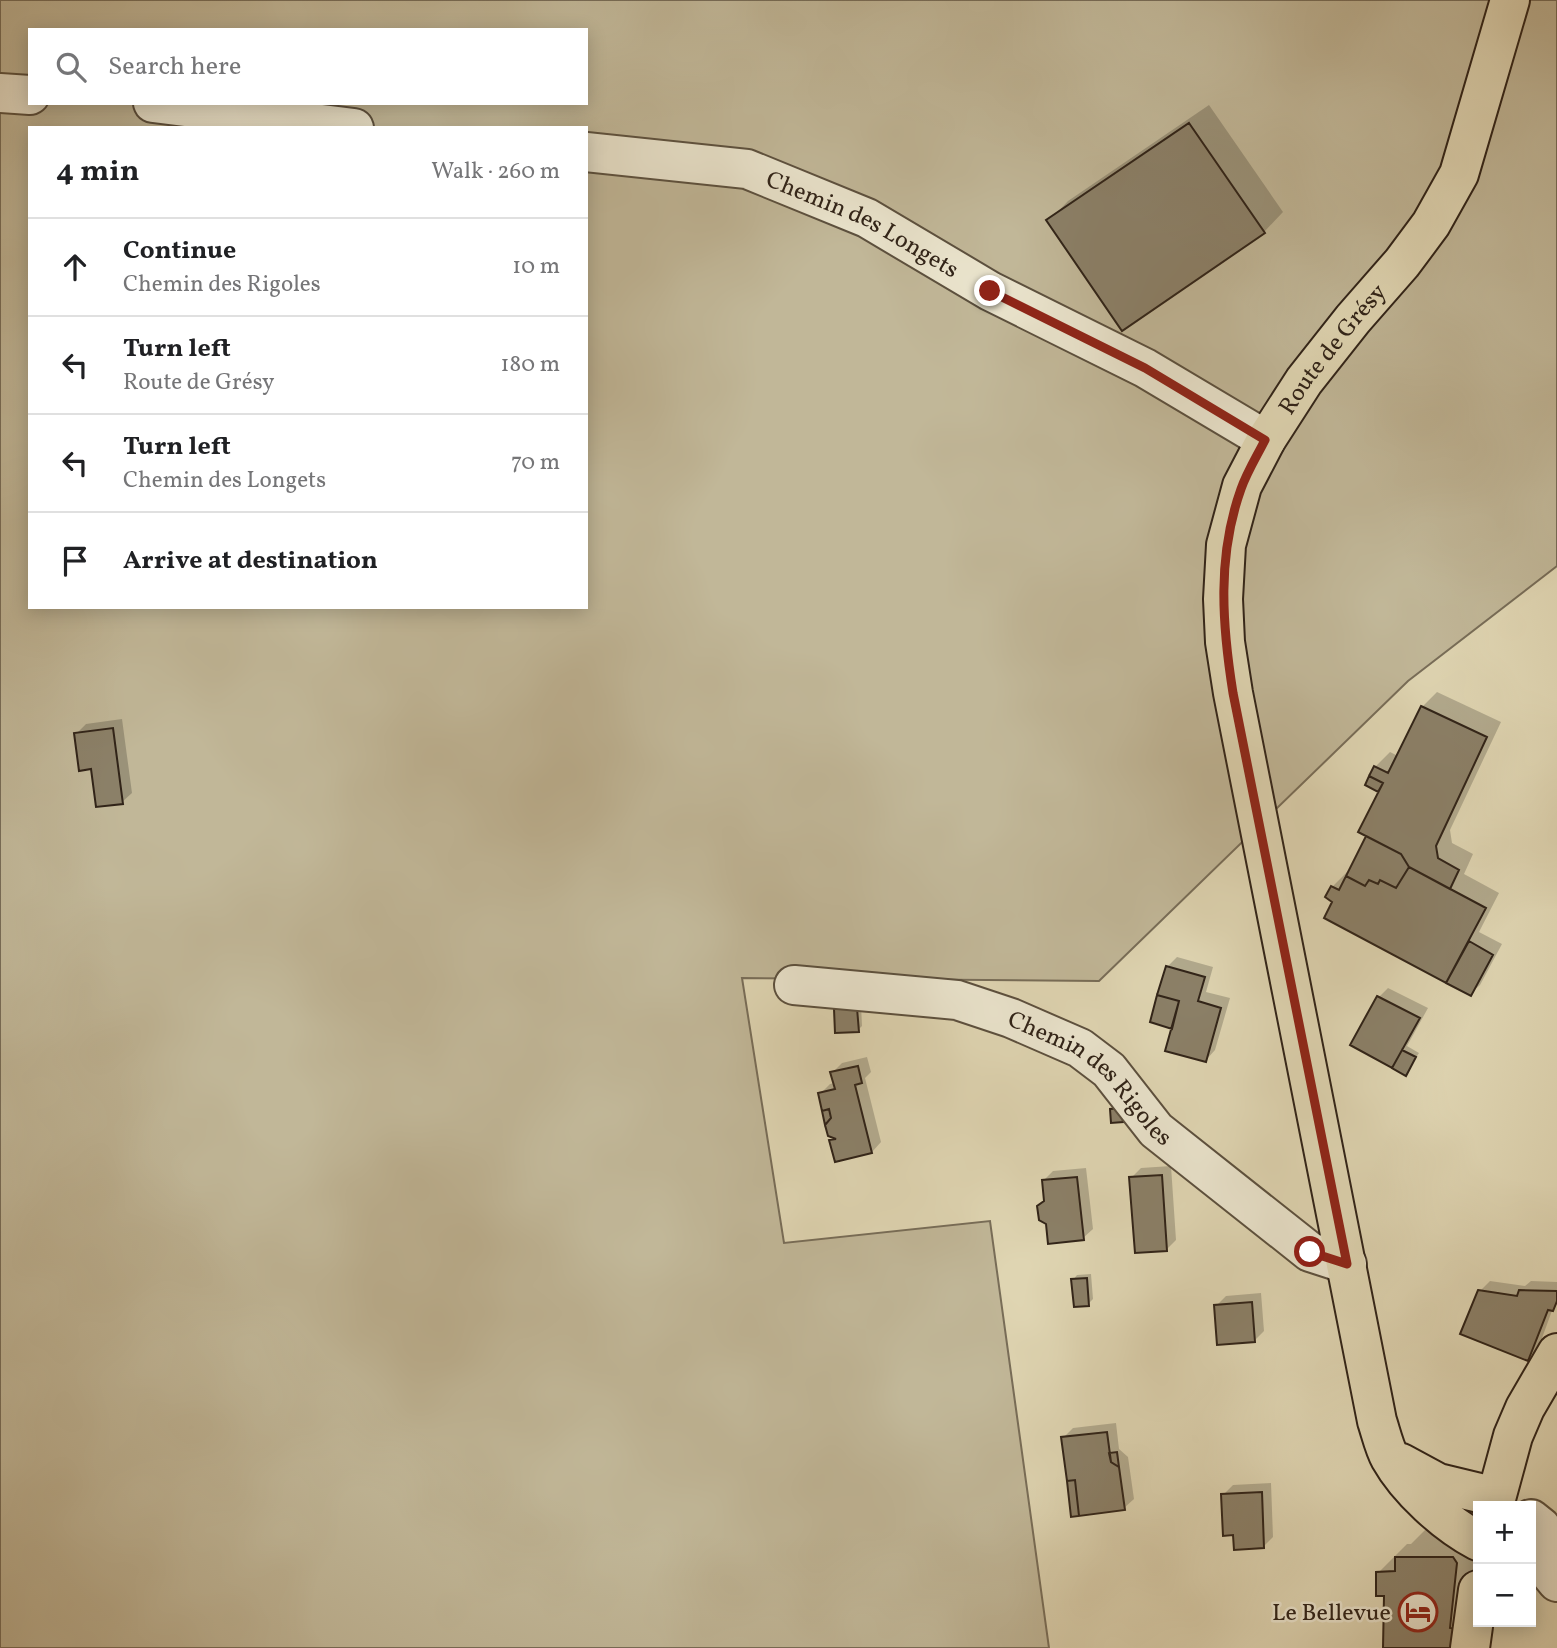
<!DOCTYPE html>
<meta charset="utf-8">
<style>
:root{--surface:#fff;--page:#f2f2f2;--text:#202124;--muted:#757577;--line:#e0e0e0}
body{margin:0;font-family:Vollkorn,serif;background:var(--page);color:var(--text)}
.controls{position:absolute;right:21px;bottom:21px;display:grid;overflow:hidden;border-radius:0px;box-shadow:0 4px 18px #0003}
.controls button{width:63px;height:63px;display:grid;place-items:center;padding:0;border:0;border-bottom:2px solid var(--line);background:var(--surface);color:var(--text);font:35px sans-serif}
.stop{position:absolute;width:21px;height:21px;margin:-16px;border:5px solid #8f2418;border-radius:50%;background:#fff}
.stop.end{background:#8f2418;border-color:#fff;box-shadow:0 2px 7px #0008}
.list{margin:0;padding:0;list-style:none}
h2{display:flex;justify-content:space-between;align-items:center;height:91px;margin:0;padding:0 28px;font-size:30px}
h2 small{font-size:23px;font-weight:400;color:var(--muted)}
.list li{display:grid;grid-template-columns:46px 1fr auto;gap:21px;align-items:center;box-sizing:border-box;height:98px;padding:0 28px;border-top:2px solid var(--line)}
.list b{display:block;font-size:26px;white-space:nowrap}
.list p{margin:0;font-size:23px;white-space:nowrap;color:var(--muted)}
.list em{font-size:23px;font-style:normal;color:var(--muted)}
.icon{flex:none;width:38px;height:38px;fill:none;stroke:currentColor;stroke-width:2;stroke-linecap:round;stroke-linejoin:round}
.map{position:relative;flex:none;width:1557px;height:1648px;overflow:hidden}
.search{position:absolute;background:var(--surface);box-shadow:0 4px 18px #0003;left:28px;top:28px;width:560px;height:77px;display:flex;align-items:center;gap:18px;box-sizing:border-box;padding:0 24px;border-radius:0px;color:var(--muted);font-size:26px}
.panel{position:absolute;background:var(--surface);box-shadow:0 4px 18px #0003;left:28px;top:126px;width:560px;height:483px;border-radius:0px}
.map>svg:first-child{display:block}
.green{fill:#c1b798;stroke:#786d58;stroke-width:2;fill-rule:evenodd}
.shadow{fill:#0003}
.building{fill:#8b8068;stroke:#302318;stroke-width:2}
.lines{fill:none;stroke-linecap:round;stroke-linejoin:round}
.minor-casing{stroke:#5c503e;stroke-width:42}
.major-casing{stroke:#302318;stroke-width:42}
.minor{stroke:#eae4cd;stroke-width:38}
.major{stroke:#dfd5b2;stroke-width:38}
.route{stroke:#8f2418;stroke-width:9}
.labels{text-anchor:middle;stroke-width:5;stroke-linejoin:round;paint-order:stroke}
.street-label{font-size:24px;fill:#302318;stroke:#eae4cd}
.poi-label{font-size:24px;fill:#302318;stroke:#eae4cd;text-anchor:end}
</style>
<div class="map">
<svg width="1557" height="1648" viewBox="0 0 1557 1648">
<rect width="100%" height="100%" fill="#dfd5b2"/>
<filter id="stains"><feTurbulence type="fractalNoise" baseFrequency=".00286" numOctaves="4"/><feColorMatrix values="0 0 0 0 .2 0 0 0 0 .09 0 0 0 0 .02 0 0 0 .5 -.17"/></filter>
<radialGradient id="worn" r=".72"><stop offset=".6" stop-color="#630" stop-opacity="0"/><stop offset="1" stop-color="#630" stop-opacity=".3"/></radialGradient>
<path class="green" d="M0 0H1557V566L1408 681 1099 981 742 978 784 1243 990 1221 1049 1648H0ZM30 30H586V103H30ZM30 128H586V607H30Z"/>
<path class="shadow" d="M1209 105 1283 212 1264 232 1049 221 1068 201Z
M1437 692 1501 722 1450 830 1452 843 1473 854 1464 874 1499 893 1479 932 1502 944 1480 985 1470 994 1326 917 1334 901 1332 887 1347 872 1350 873 1367 837 1380 791 1367 784 1375 767 1390 752 1398 756 1422 707Z
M122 719 132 793 122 802 92 767 76 734 86 724Z
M1177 957 1213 967 1206 992 1230 998 1215 1050 1206 1060 1167 967Z
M1388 988 1428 1008 1407 1046 1419 1053 1406 1073 1379 997Z
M861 1004 862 1026 858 1030 836 1009 840 1005Z
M867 1057 871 1072 865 1078 881 1142 872 1152 831 1141 836 1136 820 1094 830 1084 835 1083 832 1073 842 1063Z
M1171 1166 1176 1240 1167 1249 1131 1178 1141 1168Z
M1086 1168 1093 1229 1083 1238 1045 1200 1043 1181 1053 1171Z
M1091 1274 1093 1299 1088 1304 1073 1280 1077 1275Z
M1490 1281 1525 1286 1531 1281 1557 1282V1304L1553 1308 1538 1349 1528 1358 1480 1291Z
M1261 1293 1264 1331 1254 1341 1216 1306 1226 1296Z
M1116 1423 1119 1449 1128 1457 1134 1499 1124 1508 1063 1438 1073 1428Z
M1271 1483 1273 1537 1264 1546 1235 1533 1223 1495 1233 1485Z
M1426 1529 1478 1530V1622L1384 1648 1386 1594 1378 1573 1407 1544H1411Z"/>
<path class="building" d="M1189 123 1265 233 1122 331 1046 220Z
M1421 706 1487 737 1436 846 1438 858 1459 870 1450 889 1409 867 1401 854 1358 832 1383 783 1369 776 1374 766 1388 773Z
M113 728 123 804 96 807 91 769 79 771 74 733Z
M1369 776 1383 783 1378 792 1365 785Z
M1366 836 1401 854 1409 867 1396 888 1380 880 1378 884 1369 880 1365 886 1346 876Z
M1409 867 1486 908 1446 983 1324 918 1332 902 1325 897 1331 886 1339 890 1346 876 1365 886 1369 880 1378 884 1380 880 1396 888Z
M1469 941 1493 955 1471 996 1446 983Z
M1166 966 1205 977 1198 1001 1221 1008 1206 1062 1165 1051 1179 1001 1157 995Z
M1157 995 1179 1001 1172 1029 1150 1022Z
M1377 996 1420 1018 1392 1068 1350 1045Z
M857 1008 859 1032 835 1033 834 1009Z
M1402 1050 1416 1057 1406 1076 1392 1068Z
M858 1066 862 1083 855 1085 872 1153 835 1162 829 1140 836 1139 828 1136 825 1125 831 1118 829 1109 822 1111 818 1093 835 1089 830 1072Z
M1121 1108 1123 1122 1111 1123 1110 1109Z
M829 1109 831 1118 825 1125 822 1111Z
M1162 1175 1167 1251 1135 1253 1129 1177Z
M1077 1177 1084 1240 1048 1244 1046 1224 1039 1220 1037 1206 1044 1201 1042 1180Z
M1087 1278 1089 1306 1074 1307 1071 1279Z
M1478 1290 1517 1296 1519 1290 1557 1291V1301L1553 1311 1548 1310 1528 1361 1460 1334Z
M1252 1302 1255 1342 1217 1345 1214 1305Z
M1107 1432 1111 1462 1119 1467 1125 1510 1079 1516 1075 1480 1067 1481 1061 1437Z
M1117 1452 1119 1467 1111 1462 1109 1453Z
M1075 1480 1079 1516 1071 1517 1067 1481Z
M1262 1492 1264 1548 1234 1550 1233 1535 1223 1536 1221 1494Z
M1395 1557H1453L1457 1563 1450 1628 1456 1629 1455 1648H1383L1384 1596H1376V1572L1395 1571Z"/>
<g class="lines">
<defs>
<g id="minor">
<path d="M0 93 30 95"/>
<path d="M153 103 354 128"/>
<path id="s1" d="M586 152 747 169 867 218 990 291 1145 368 1266 440"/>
<path id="s2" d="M794 985 957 1000 1011 1018 1080 1048 1109 1070 1156 1130 1310 1252 1347 1264"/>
<path d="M1531 1519 1541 1527 1557 1550"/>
<path d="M1531 1562 1548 1571 1557 1582"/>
</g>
<g id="major">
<path d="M1401 1463 1438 1483 1496 1497"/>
<path d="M1494 1506 1513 1436 1525 1408 1557 1353"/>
<path id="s3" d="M1478 1541C1446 1524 1408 1490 1390 1458 1384 1447 1381 1433 1377 1421L1233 693 1225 642 1223 599 1226 545 1242 486 1266 440 1304 381 1353 319 1402 263 1431 224 1459 174 1510 0"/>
<path d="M1470 1648 1478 1590"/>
</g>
</defs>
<use href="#minor" class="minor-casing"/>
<use href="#major" class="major-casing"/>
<use href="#minor" class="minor"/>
<use href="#major" class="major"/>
</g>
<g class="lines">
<path class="route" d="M990 291 1145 368 1265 440C1257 456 1247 472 1241 489 1217 556 1222 624 1233 693L1347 1264 1310 1252"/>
</g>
<defs>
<symbol id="hotel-ring" viewBox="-11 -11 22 22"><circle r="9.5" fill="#eae4cd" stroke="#8f2418" stroke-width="1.5"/><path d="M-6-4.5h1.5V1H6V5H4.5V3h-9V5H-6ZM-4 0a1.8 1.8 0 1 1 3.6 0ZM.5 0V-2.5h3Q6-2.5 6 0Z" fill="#8f2418"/></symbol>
</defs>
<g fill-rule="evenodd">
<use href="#hotel-ring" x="1396" y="1590" width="44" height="44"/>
</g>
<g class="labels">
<g class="street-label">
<text dy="8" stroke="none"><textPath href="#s1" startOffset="290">Chemin des Longets</textPath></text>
<text dy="8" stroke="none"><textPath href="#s3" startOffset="1278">Route de Grésy</textPath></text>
<text dy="8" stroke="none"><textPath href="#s2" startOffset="322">Chemin des Rigoles</textPath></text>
</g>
<g class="poi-label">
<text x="1391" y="1620">Le Bellevue</text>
</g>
</g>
<rect width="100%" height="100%" filter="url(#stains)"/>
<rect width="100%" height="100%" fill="url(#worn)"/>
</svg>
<div class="controls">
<button>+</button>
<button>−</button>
</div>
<div class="stop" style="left:1310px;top:1252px"></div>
<div class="stop end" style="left:990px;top:291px"></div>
<div class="search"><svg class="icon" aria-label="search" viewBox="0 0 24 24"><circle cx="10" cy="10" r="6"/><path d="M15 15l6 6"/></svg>Search here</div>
<section class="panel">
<h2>4 min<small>Walk · 260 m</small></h2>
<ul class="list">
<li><svg class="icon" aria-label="ahead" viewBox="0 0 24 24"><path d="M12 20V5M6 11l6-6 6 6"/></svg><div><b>Continue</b><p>Chemin des Rigoles</p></div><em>10 m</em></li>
<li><svg class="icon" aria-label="left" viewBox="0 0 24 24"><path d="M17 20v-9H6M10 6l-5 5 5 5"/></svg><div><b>Turn left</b><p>Route de Grésy</p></div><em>180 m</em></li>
<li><svg class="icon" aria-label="left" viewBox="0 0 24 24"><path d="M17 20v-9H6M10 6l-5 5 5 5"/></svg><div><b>Turn left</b><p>Chemin des Longets</p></div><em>70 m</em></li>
<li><svg class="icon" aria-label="arrive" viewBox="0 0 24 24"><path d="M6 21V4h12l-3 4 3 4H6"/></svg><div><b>Arrive at destination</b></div></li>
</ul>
</section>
</div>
